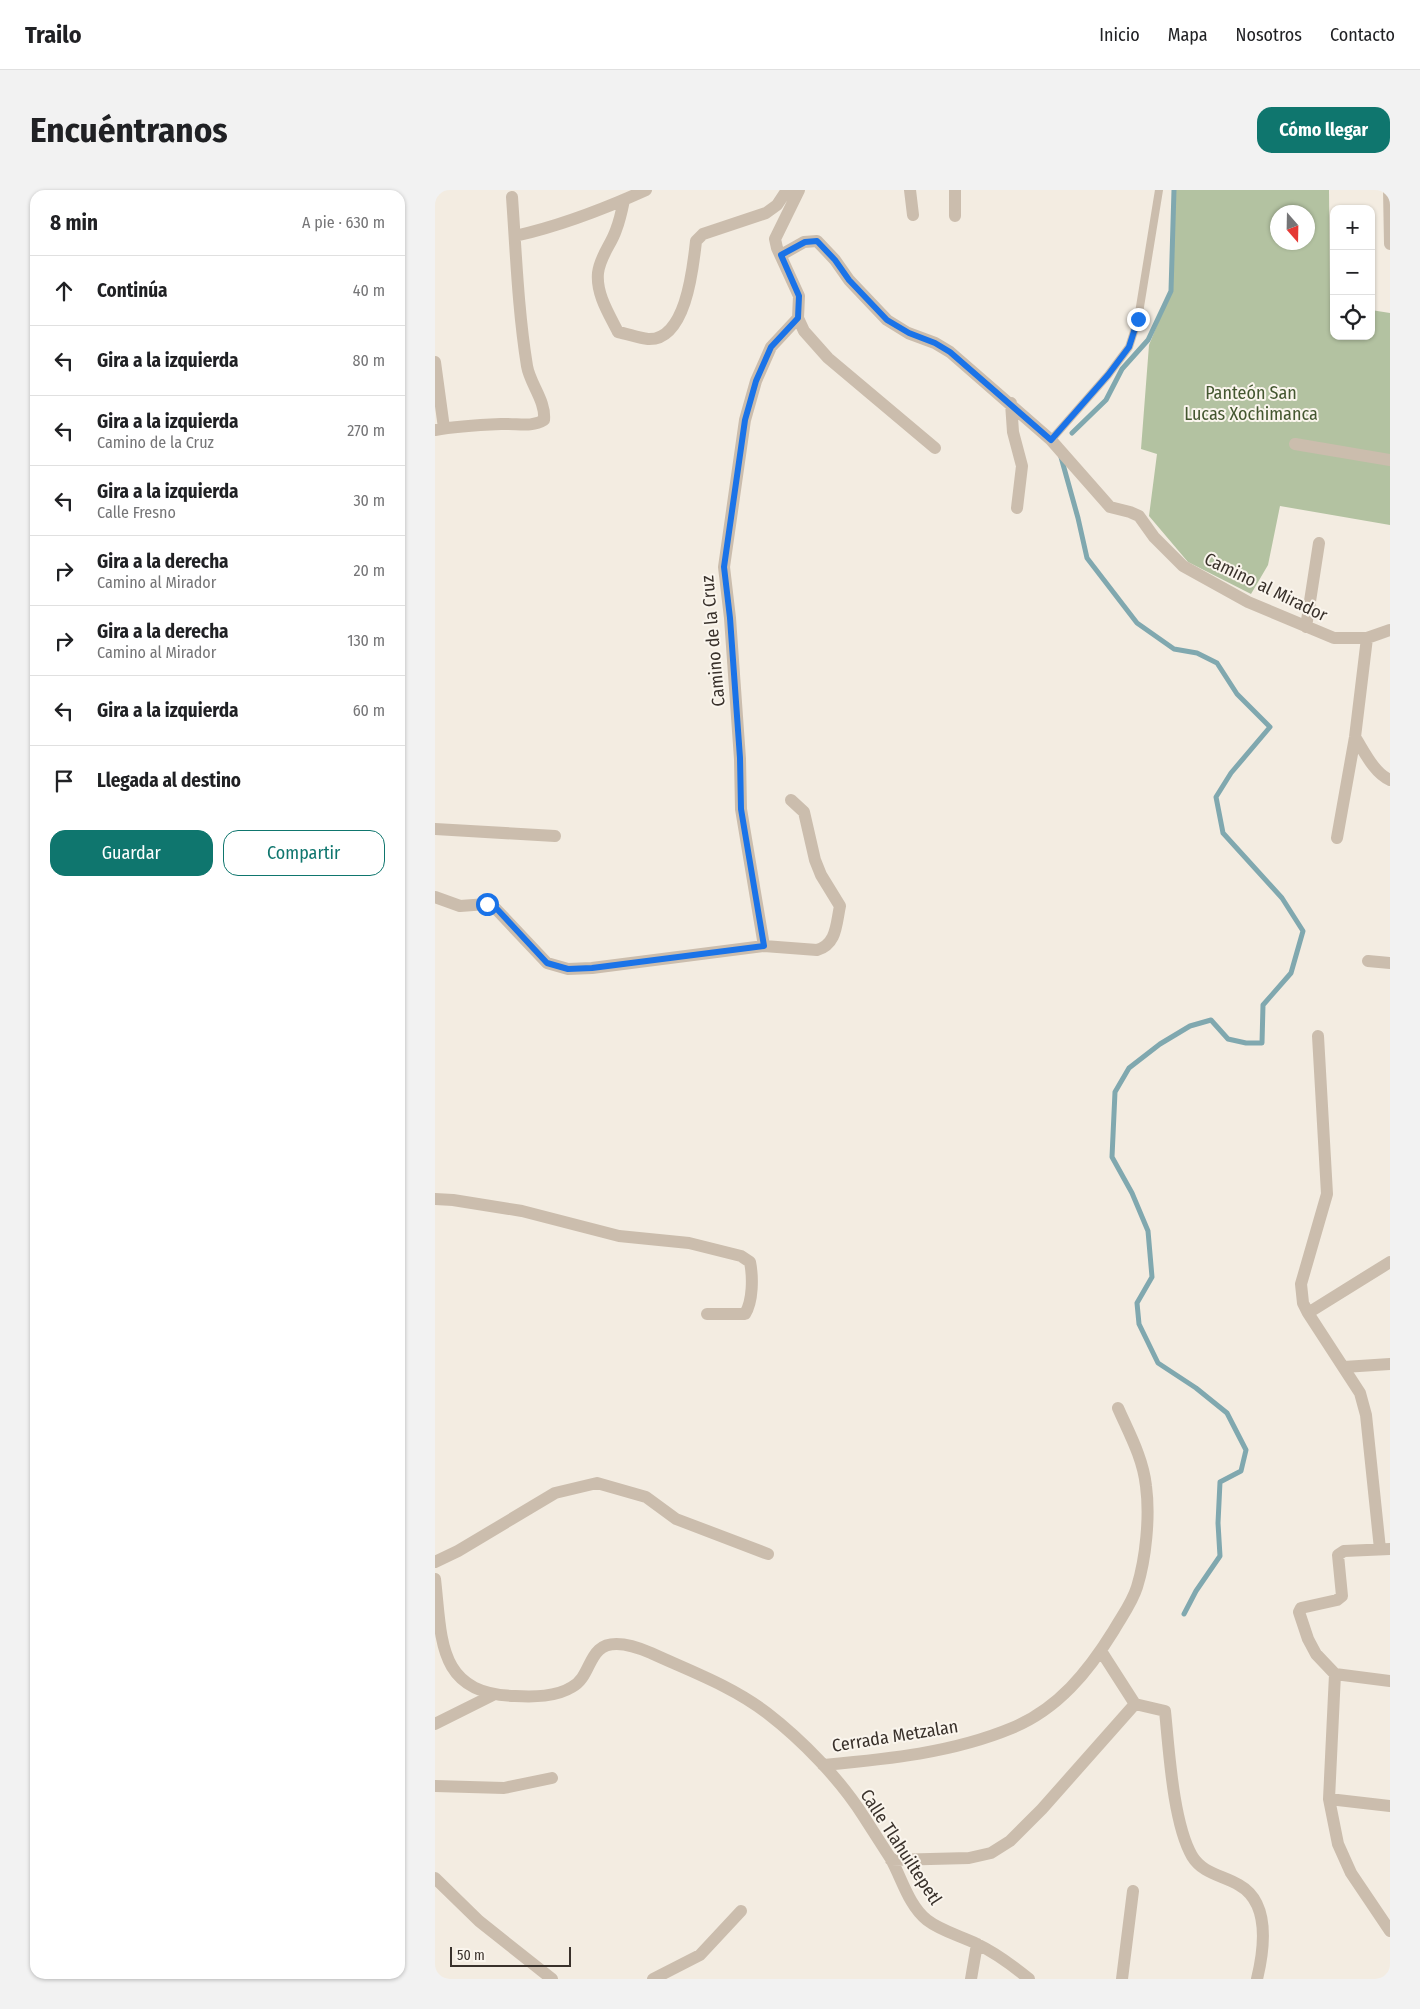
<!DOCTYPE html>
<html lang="es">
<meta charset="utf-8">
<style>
:root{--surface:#fff;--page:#f2f2f2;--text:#202124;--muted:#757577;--line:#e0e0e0;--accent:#0f766e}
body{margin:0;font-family:"Fira Sans Condensed",sans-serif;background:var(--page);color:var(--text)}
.controls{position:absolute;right:15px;top:15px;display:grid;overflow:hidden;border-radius:10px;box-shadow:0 1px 4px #0004}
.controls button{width:45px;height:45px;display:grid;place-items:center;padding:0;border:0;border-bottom:1px solid var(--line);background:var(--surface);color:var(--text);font:25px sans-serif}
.compass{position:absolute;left:835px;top:15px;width:45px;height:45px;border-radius:50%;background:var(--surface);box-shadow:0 1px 4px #0004;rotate:160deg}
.scale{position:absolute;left:15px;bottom:12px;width:121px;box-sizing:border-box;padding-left:5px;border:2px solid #39312b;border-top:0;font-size:14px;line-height:18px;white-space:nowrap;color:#39312b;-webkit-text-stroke:4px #faf5ed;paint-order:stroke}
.stop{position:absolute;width:15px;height:15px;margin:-11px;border:4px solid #1a73e8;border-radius:50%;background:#fff}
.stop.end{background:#1a73e8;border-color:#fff;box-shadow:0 1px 5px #0008}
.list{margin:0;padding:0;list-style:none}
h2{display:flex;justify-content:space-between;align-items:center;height:65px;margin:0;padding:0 20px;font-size:21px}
h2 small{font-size:16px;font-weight:400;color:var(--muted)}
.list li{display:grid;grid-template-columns:32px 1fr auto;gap:15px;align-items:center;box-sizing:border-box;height:70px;padding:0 20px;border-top:1px solid var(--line)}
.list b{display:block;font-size:19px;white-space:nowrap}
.list p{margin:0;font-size:16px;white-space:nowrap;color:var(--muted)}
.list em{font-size:16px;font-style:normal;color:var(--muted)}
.actions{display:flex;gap:10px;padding:15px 20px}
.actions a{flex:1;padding:11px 0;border:1px solid var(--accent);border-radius:15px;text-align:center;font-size:18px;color:var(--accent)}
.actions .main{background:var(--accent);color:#fff}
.icon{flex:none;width:28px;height:28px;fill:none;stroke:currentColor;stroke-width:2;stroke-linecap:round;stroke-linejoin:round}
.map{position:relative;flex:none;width:955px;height:1789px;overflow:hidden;border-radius:15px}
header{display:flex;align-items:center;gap:30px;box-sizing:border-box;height:70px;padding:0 25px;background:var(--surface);border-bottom:1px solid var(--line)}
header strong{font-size:24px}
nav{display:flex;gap:28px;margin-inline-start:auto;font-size:18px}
.intro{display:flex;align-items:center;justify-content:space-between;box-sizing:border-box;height:120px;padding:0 30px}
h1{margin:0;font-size:35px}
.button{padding:12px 22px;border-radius:15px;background:var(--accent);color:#fff;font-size:18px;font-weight:700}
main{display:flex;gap:30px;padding:0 30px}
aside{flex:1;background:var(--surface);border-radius:15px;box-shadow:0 1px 4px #0004}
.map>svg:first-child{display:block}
.green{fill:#b3c2a1;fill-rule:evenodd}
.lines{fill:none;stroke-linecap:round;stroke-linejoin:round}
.stream{stroke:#80a8af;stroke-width:5}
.service{stroke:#cbbdad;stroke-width:8}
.minor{stroke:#cbbdad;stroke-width:12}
.route{stroke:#1a73e8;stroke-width:6}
.labels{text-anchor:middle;stroke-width:4;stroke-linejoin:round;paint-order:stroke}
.park-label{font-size:18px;fill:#445730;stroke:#faf5ed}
.street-label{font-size:18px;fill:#39312b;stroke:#faf5ed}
</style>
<header>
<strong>Trailo</strong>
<nav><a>Inicio</a><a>Mapa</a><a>Nosotros</a><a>Contacto</a></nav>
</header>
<div class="intro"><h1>Encuéntranos</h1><a class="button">Cómo llegar</a></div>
<main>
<aside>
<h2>8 min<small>A pie · 630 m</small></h2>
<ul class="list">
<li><svg class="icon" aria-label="ahead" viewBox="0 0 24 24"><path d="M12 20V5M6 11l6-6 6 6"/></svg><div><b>Continúa</b></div><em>40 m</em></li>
<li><svg class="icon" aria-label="left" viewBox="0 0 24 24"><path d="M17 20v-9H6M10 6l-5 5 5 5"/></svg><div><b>Gira a la izquierda</b></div><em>80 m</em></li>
<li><svg class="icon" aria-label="left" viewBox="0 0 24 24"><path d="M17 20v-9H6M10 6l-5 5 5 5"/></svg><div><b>Gira a la izquierda</b><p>Camino de la Cruz</p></div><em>270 m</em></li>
<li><svg class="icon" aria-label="left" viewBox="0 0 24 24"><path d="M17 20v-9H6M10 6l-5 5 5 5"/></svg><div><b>Gira a la izquierda</b><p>Calle Fresno</p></div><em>30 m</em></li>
<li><svg class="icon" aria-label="right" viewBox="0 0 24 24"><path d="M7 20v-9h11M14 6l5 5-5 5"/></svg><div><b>Gira a la derecha</b><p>Camino al Mirador</p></div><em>20 m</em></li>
<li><svg class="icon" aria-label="right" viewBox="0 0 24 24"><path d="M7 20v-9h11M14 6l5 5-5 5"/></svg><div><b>Gira a la derecha</b><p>Camino al Mirador</p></div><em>130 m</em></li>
<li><svg class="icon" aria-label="left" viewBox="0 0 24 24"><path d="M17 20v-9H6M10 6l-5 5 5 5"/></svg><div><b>Gira a la izquierda</b></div><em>60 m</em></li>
<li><svg class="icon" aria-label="arrive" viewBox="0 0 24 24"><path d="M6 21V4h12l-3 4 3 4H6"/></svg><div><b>Llegada al destino</b></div></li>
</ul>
<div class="actions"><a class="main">Guardar</a><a>Compartir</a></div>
</aside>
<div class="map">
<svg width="955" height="1789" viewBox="0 0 955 1789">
<rect width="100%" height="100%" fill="#f3ece1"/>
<path class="green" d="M738 0H894L895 113 899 114V146H936V120L955 123V335L845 316 833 375 816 404 753 372 714 326 722 264 706 259 714 155 736 101ZM842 22H872V52H842Z"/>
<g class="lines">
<path class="stream" d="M637 243 671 210 687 179 713 150 736 101 739 0
M626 267 643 328 652 368 702 433 739 459 762 463 782 473 802 504 835 537 796 583 781 607 788 643 847 708 868 741 856 783 828 815 827 853H811L793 849 776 830 755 836 725 854 694 878 680 902 677 967 697 1003 713 1041 717 1087 702 1113 704 1134 723 1173 761 1198 792 1223 811 1260 806 1281 785 1292 783 1333 785 1366 761 1401 749 1424"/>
<path class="service" d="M616 250 673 185 694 157 703 129 724 0"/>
<path class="minor" d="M475 0 478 25
M954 0 955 54
M189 10C187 20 185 30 181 40 176 55 165 66 163 83 161 104 174 124 183 142 193 144 204 148 213 149 251 151 258 78 261 51L268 44 331 23 342 15 352 0
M520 26V0
M80 46C125 36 169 19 211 0
M346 65 369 52 382 51 400 70 414 90 452 130 473 143 500 153 515 162 616 250 675 317 695 322 704 326 719 347 748 376 813 412 899 448H932L955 440
M363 128 369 141 393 168 500 258
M363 128 364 106 342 58 340 49 364 0
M0 172 9 238
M576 213 578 242 587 276 582 318
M0 240C22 236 45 235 67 234 82 233 96 238 109 230 111 211 95 194 92 176 83 120 81 63 77 7
M860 254 955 270
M871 437 884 353
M920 547C929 561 939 583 955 590
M0 639 120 646
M902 648 920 547 932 448
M0 707 25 716 52 714 61 719 112 773 133 779 157 778 329 756 382 760C402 754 401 734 405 716L386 685 380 670 369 622 356 610
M329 756 306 619 305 569 295 428 289 377 310 230 321 191 336 157 363 128
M933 771 955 773
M0 1009 18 1010 87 1021 184 1046 254 1053 306 1066 315 1072C318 1087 318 1111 310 1124H272
M873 1123 868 1113 866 1094 892 1004 883 846
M909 1177 955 1174
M945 1359 931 1225 925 1203 873 1123 955 1072
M955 1359 909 1361 903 1365 907 1406 902 1410 866 1418 864 1422 873 1449 881 1464 900 1484 894 1609 903 1654 916 1683 955 1741
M0 1372 23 1361 120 1303 162 1293 211 1307 241 1329 333 1364
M0 1389C7 1450 2 1504 80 1506 99 1507 121 1507 137 1497 152 1489 153 1470 164 1460 177 1448 202 1457 216 1463 255 1481 297 1496 332 1523 367 1550 405 1589 429 1627 438 1641 447 1655 456 1669 467 1689 474 1716 492 1730 506 1741 526 1746 542 1754 561 1763 577 1775 594 1789
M666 1461 700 1514
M900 1484 955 1491
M700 1514 730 1521C734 1560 738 1633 757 1666 768 1684 787 1685 804 1695 836 1713 829 1760 822 1789
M0 1534 58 1505
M388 1575C452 1569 517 1563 577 1538 623 1519 653 1482 679 1440 687 1426 697 1413 702 1397 711 1368 715 1326 711 1296 708 1268 694 1243 683 1218
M0 1596 69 1598 117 1588
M894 1609 955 1616
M456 1670 534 1668 556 1663 575 1651 607 1619 700 1514
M0 1688 44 1731 117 1789
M218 1789 265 1765 306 1721
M536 1789 542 1754
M687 1789 698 1701"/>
</g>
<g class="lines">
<path class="route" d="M52 714 62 719 112 773 133 779 157 778 329 756 306 619 305 568 295 428 289 377 310 230 321 191 336 157 363 128 364 106 346 65 370 52 382 51 400 70 414 90 452 130 474 143 500 153 515 162 616 250 673 185 694 157 703 129"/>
</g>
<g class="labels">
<g class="park-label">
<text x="816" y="209">Panteón San<tspan x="816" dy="21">Lucas Xochimanca</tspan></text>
</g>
<g class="street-label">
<text transform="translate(831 397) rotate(26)" y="6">Camino al Mirador</text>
<text transform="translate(278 451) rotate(-95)" y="6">Camino de la Cruz</text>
<text transform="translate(460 1546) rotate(-9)" y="6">Cerrada Metzalan</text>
<text transform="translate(466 1657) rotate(57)" y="6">Calle Tlahuiltepetl</text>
</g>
</g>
</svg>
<div class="controls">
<button>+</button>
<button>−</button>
<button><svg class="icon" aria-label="locate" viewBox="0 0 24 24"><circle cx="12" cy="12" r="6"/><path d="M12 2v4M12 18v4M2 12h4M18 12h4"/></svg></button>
</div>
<svg class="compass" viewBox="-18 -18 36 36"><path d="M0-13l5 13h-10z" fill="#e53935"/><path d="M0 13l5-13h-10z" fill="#757577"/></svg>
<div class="scale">50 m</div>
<div class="stop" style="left:52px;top:714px"></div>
<div class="stop end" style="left:703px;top:129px"></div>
</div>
</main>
